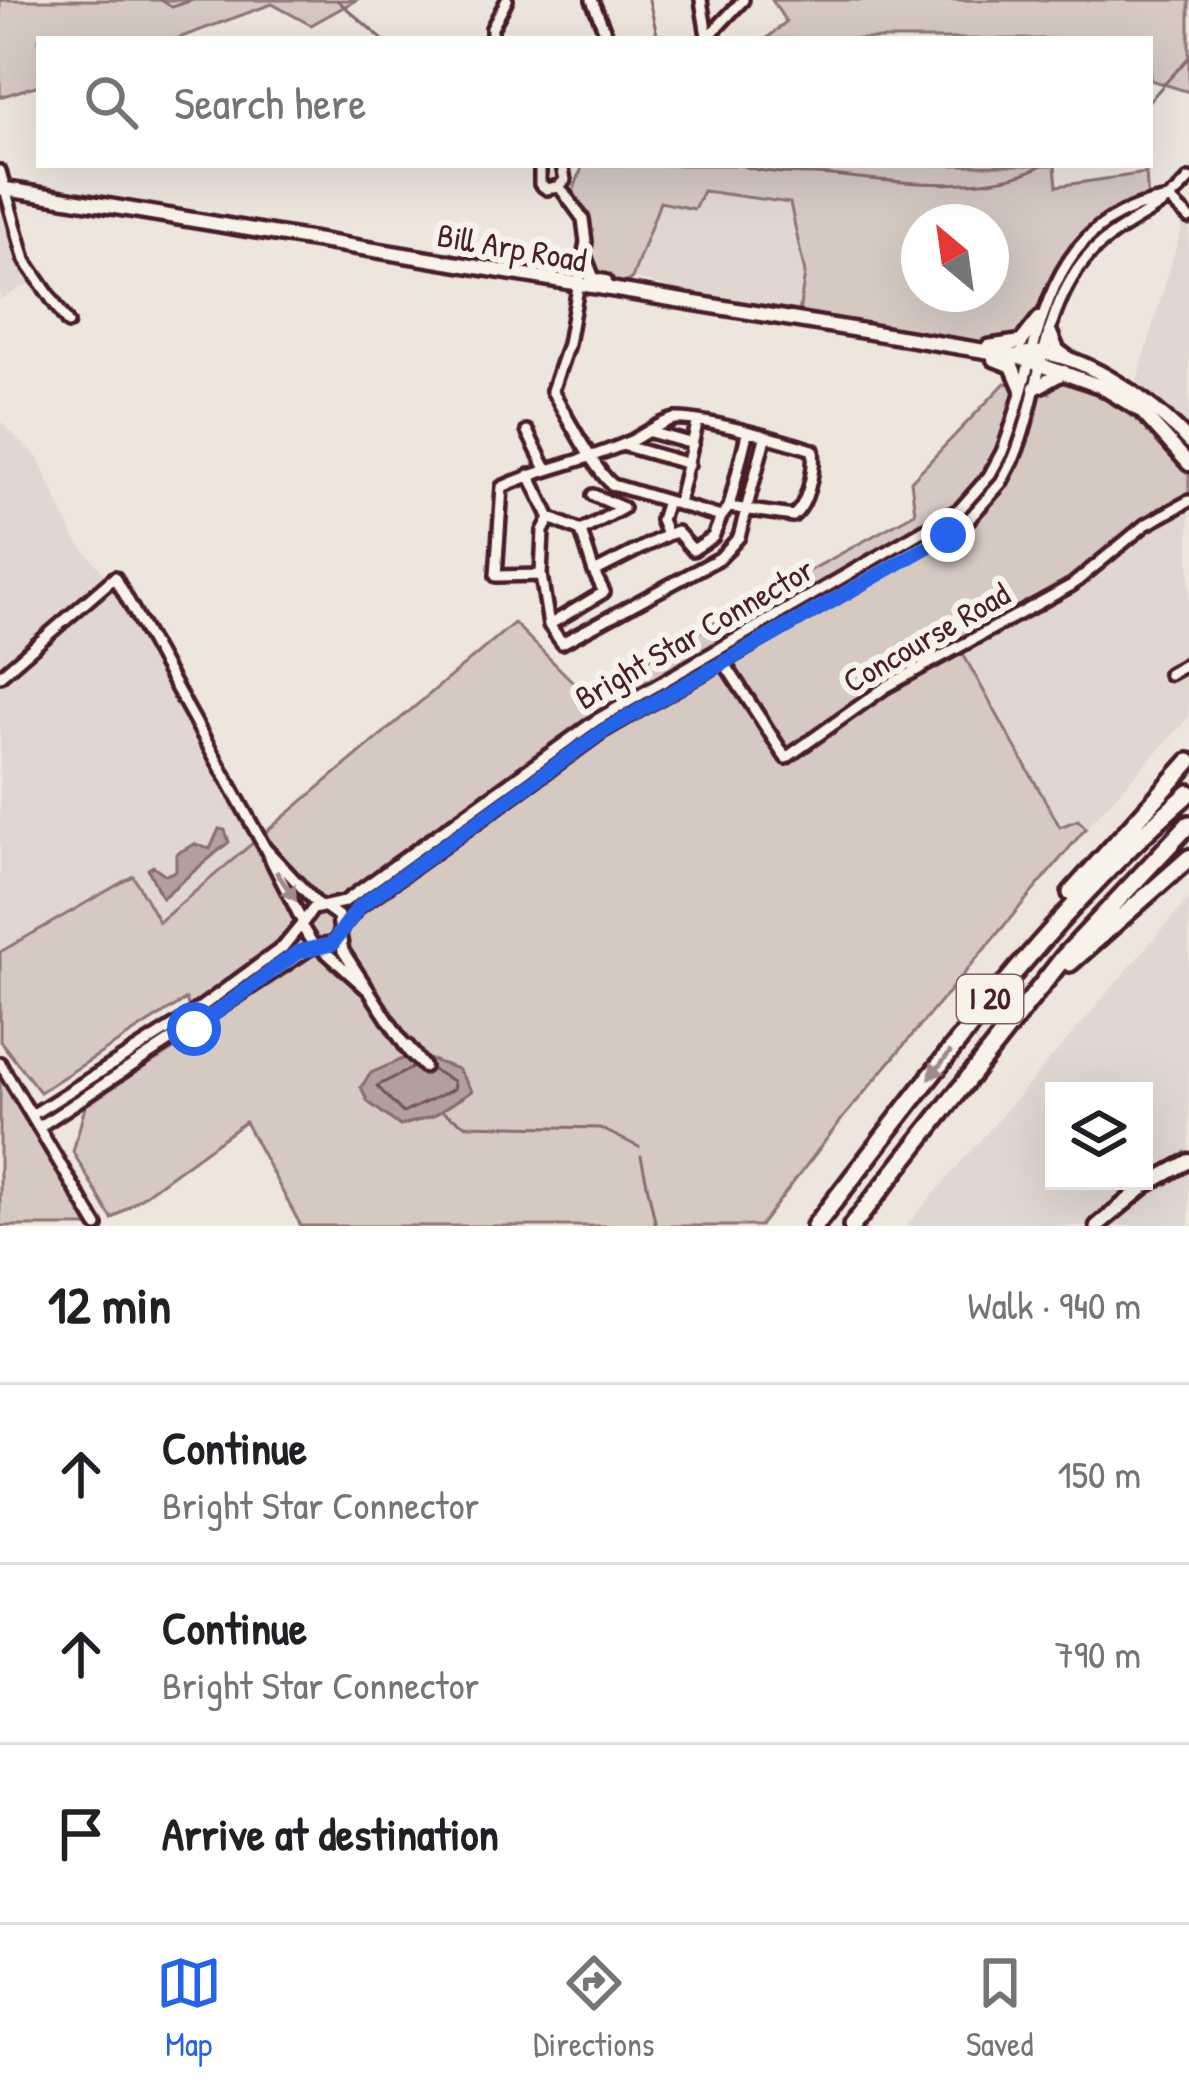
<!DOCTYPE html>
<meta charset="utf-8">
<style>
:root{--surface:#fff;--page:#f2f2f2;--text:#202124;--muted:#757577;--line:#e0e0e0;--accent:#2563eb}
body{margin:0;font-family:"Patrick Hand",sans-serif;background:var(--page);color:var(--text)}
.controls{position:absolute;right:36px;bottom:36px;display:grid;overflow:hidden;border-radius:0px;box-shadow:0 12px 48px #0002}
.controls button{width:108px;height:108px;display:grid;place-items:center;padding:0;border:0;border-bottom:3px solid var(--line);background:var(--surface);color:var(--text);font:60px sans-serif}
.compass{position:absolute;left:901px;top:204px;width:108px;height:108px;border-radius:50%;background:var(--surface);box-shadow:0 12px 48px #0002;rotate:331deg}
.stop{position:absolute;width:36px;height:36px;margin:-27px;border:9px solid #2563eb;border-radius:50%;background:#fff}
.stop.end{background:#2563eb;border-color:#fff;box-shadow:0 3px 12px #0008}
.list{margin:0;padding:0;list-style:none}
h2{display:flex;justify-content:space-between;align-items:center;height:156px;margin:0;padding:0 48px;font-size:51px}
h2 small{font-size:39px;font-weight:400;color:var(--muted)}
.list li{display:grid;grid-template-columns:78px 1fr auto;gap:36px;align-items:center;box-sizing:border-box;height:180px;padding:0 48px;border-top:3px solid var(--line)}
.list b{display:block;font-size:45px;white-space:nowrap}
.list p{margin:0;font-size:39px;white-space:nowrap;color:var(--muted)}
.list em{font-size:39px;font-style:normal;color:var(--muted)}
.icon{flex:none;width:66px;height:66px;fill:none;stroke:currentColor;stroke-width:2;stroke-linecap:round;stroke-linejoin:round}
.map{position:relative;flex:none;width:1189px;height:1226px;overflow:hidden}
.search{position:absolute;background:var(--surface);box-shadow:0 12px 48px #0002;left:36px;right:36px;top:36px;height:132px;display:flex;align-items:center;gap:30px;box-sizing:border-box;padding:0 42px;border-radius:0px;color:var(--muted);font-size:45px}
.sheet{height:696px;background:var(--surface)}
nav{display:flex;justify-content:space-around;align-items:center;box-sizing:border-box;height:168px;border-top:3px solid var(--line);background:var(--surface);font-size:33px;color:var(--muted)}
nav a{display:grid;justify-items:center;gap:6px}
nav .on{color:var(--accent)}
.map>svg:first-child{display:block}
.built{fill:#e0d7d0;fill-rule:evenodd}
.green{fill:#d5c9c2;stroke:#907476;stroke-width:3;fill-rule:evenodd}
.water{fill:#b39f9d;stroke:#896c6f;stroke-width:3}
.lines{fill:none;stroke-linecap:round;stroke-linejoin:round}
.shore{stroke:#745259;stroke-width:3}
.stream{stroke:#896c6f;stroke-width:3}
.minor-casing{stroke:#4a1f2b;stroke-width:18}
.major-casing{stroke:#4a1f2b;stroke-width:21}
.highway-casing{stroke:#4a1f2b;stroke-width:24}
.minor{stroke:#f7f3e8;stroke-width:9}
.major{stroke:#f7f3e8;stroke-width:12}
.highway{stroke:#f7f3e8;stroke-width:15}
.oneway{fill:#a0898a}
.route{stroke:#2563eb;stroke-width:15}
.labels{text-anchor:middle;stroke-width:12;stroke-linejoin:round;paint-order:stroke}
.shield{fill:#f7f3e8;stroke:#7e5f64;stroke-width:3}
.shield-label{font-size:30px;font-weight:bold;fill:#4a1f2b}
.street-label{font-size:33px;fill:#4a1f2b;stroke:#f7f3e8}
</style>
<div class="map">
<svg width="1189" height="1226" viewBox="0 0 1189 1226">
<rect width="100%" height="100%" fill="#ece6dd"/>
<filter id="ink" filterUnits="userSpaceOnUse"><feTurbulence type="fractalNoise" baseFrequency=".00833" numOctaves="2"/><feDisplacementMap in="SourceGraphic" scale="24" xChannelSelector="R" yChannelSelector="G"/><feConvolveMatrix kernelMatrix="1 2 1 2 8 2 1 2 1" color-interpolation-filters="sRGB"/></filter>
<g filter="url(#ink)">
<path class="built" d="M0 172 36 280 0 299Z
M702 191 791 203 805 273 798 320 632 278 659 201Z
M1189 203V451L1132 397Z
M0 421 38 458 74 538 105 575 254 843 158 923 133 877 0 952Z
M1189 500V717L1086 828 1078 821 1060 828 957 645Z
M1189 898V1226H906L1016 1099ZM1054 1091H1144V1181H1054Z"/>
<path class="green" d="M0 0H356L311 25 272 4 176 39H39V85L0 97Z
M772 0H1189V92L1150 80V39H766L786 22Z
M583 165H1055L1057 186 1146 173 1148 202C1070 244 1059 272 1031 353L798 320 805 273 790 203 703 191 694 209 660 202 632 278 621 286 588 274 583 220 570 199ZM919 222H991V294H919Z
M1050 361 1132 398 1189 451V500L1145 525 1072 585 958 645 1060 827 1078 820 1086 828 842 1119 760 1226H301L245 1122 112 1219 73 1152 86 1103 198 1034 186 999 40 1092 0 1041V952L133 876 159 922 514 623 585 694 915 513 911 481 1005 383 1050 393Z
M0 1063 97 1226H0Z"/>
<path class="water" d="M219 829 225 830 229 842 162 898 148 869 153 866 166 875 176 871V854L195 844 210 849Z
M414 1054 458 1069 472 1091 433 1116 400 1126 368 1102 361 1087 371 1073Z"/>
<g class="lines">
<path class="shore" d="M414 1067 377 1086 403 1113 454 1089 453 1081 431 1069"/>
<path class="stream" d="M161 0 172 7 193 0
M337 0 382 39
M649 0 658 39
M1150 100 1189 57
M739 165C783 178 800 171 841 176 895 182 995 194 1042 165
M443 1112 465 1125 600 1128 639 1147
M641 1156 656 1226"/>
<defs>
<path id="minor" d="M592 0 608 39
M701 0 707 36
M708 37 743 0
M492 39V28L507 0
M540 165V184L547 189 559 186 583 219 586 242 568 344 552 391C565 413 596 473 613 485L721 517 729 507 793 516C808 505 815 469 813 450 784 441 702 417 675 419 663 421 644 434 633 440 590 461 545 467 502 487L496 576 541 575 549 625 604 592 594 572 667 535 661 520 667 501
M0 171 25 260 68 323
M559 186 565 180 562 165
M1169 199 1189 218
M527 431 545 467
M650 432 693 444
M622 445 689 464
M529 475 550 518 581 531 623 508
M593 495 623 508
M678 504 697 424
M729 507 747 434
M581 531 594 572
M667 535 677 532 693 550 713 537 721 517
M541 575 543 531 550 518
M549 625 562 643 720 558 739 537 765 438
M723 661 786 758 886 687 1072 585 1145 525 1189 501
M1169 674 1189 663
M0 676 115 577 265 848
M327 908 338 916 340 934 332 944 314 946 301 925 313 909 344 902 595 721 960 509 989 476 1002 452C1042 354 1035 219 1169 199
M301 919 265 848 320 907
M341 928 359 907 602 732 969 519 1001 483 1014 458C1042 391 1040 305 1093 251 1122 222 1162 212 1189 179
M340 934 343 951 409 1052 424 1067 408 1046
M320 947 369 991
M0 1063 97 1226
M32 1115 186 1018 283 947 301 925
M39 1127 314 946"/>
<path id="major" d="M0 188 1015 356 1100 386 1141 411 1189 464
M584 257 593 280 605 282
M1050 333 1057 350 1069 359
M988 347 1021 342 1040 318
M1015 356C1065 337 1158 405 1189 442
M994 359 1012 366 1021 387
M1035 388 1064 372
M1097 1226 1146 1185 1189 1161"/>
<path id="highway" d="M1071 893 1189 762
M1070 963 1189 858
M815 1226C932 1075 1044 919 1189 793
M852 1226 1064 957 1189 824"/>
</defs>
<use href="#minor" class="minor-casing"/>
<use href="#major" class="major-casing"/>
<use href="#highway" class="highway-casing"/>
<use href="#minor" class="minor"/>
<use href="#major" class="major"/>
<use href="#highway" class="highway"/>
</g>
<defs><path id="oneway-solid" d="M-6-.8H1V-3.2L6.5 0L1 3.2V.8H-6Z" transform="scale(3)"/></defs>
<g class="oneway">
<use href="#oneway-solid" transform="translate(286 886) rotate(56)"/>
<use href="#oneway-solid" transform="translate(940 1065) rotate(128)"/>
</g>
</g>
<g class="lines" filter="url(#ink)">
<path class="route" d="M194 1029 298 952 332 944 359 907 602 732 948 535"/>
</g>
<g class="labels">
<rect class="shield" x="957" y="975" width="66" height="48" rx="9"/>
<g class="shield-label">
<text x="990" y="1009">I 20</text>
</g>
<g class="street-label">
<text transform="translate(512 247) rotate(10)" y="12">Bill Arp Road</text>
<text transform="translate(694 633) rotate(-30)" y="12">Bright Star Connector</text>
<text transform="translate(926 637) rotate(-30)" y="12">Concourse Road</text>
</g>
</g>
</svg>
<div class="controls">
<button><svg class="icon" aria-label="layers" viewBox="0 0 24 24"><path d="M12 4l9 5-9 5-9-5zM3 14l9 5 9-5"/></svg></button>
</div>
<svg class="compass" viewBox="-18 -18 36 36"><path d="M0-13l5 13h-10z" fill="#e53935"/><path d="M0 13l5-13h-10z" fill="#757577"/></svg>
<div class="stop" style="left:194px;top:1029px"></div>
<div class="stop end" style="left:948px;top:535px"></div>
<div class="search"><svg class="icon" aria-label="search" viewBox="0 0 24 24"><circle cx="10" cy="10" r="6"/><path d="M15 15l6 6"/></svg>Search here</div>
</div>
<section class="sheet">
<h2>12 min<small>Walk · 940 m</small></h2>
<ul class="list">
<li><svg class="icon" aria-label="ahead" viewBox="0 0 24 24"><path d="M12 20V5M6 11l6-6 6 6"/></svg><div><b>Continue</b><p>Bright Star Connector</p></div><em>150 m</em></li>
<li><svg class="icon" aria-label="ahead" viewBox="0 0 24 24"><path d="M12 20V5M6 11l6-6 6 6"/></svg><div><b>Continue</b><p>Bright Star Connector</p></div><em>790 m</em></li>
<li><svg class="icon" aria-label="arrive" viewBox="0 0 24 24"><path d="M6 21V4h12l-3 4 3 4H6"/></svg><div><b>Arrive at destination</b></div></li>
</ul>
</section>
<nav>
<a class="on"><svg class="icon" aria-label="map" viewBox="0 0 24 24"><path d="M3 6l6-2 6 2 6-2v14l-6 2-6-2-6 2zM9 4v14M15 6v14"/></svg>Map</a>
<a><svg class="icon" aria-label="directions" viewBox="0 0 24 24"><path d="M12 3l9 9-9 9-9-9zM9 14v-3h6M13 9l2 2-2 2"/></svg>Directions</a>
<a><svg class="icon" aria-label="saved" viewBox="0 0 24 24"><path d="M7 4h10v16l-5-4-5 4z"/></svg>Saved</a>
</nav>
